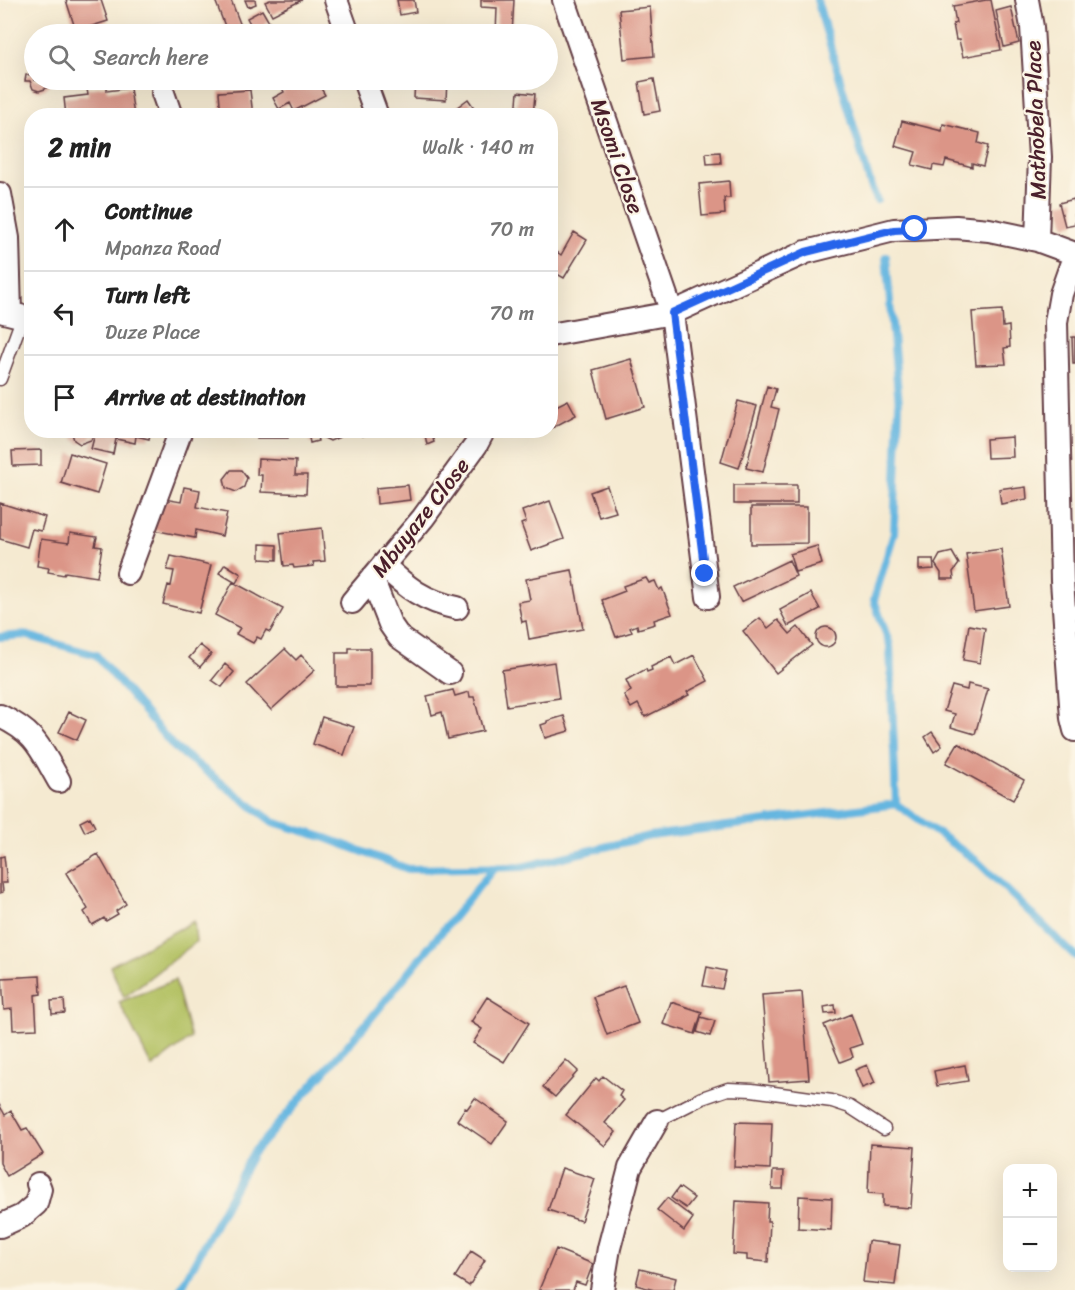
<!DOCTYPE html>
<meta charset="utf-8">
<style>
:root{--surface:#fff;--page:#f2f2f2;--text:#222;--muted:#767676;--line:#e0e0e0}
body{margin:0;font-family:Sriracha,sans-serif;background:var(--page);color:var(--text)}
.controls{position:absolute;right:18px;bottom:18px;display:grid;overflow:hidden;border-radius:12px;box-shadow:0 6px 24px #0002}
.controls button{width:54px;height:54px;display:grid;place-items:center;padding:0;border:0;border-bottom:2px solid var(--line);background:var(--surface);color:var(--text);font:30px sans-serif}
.stop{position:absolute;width:18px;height:18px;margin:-14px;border:4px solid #2563eb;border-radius:50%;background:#fff}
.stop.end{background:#2563eb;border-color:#fff;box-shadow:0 2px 6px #0008}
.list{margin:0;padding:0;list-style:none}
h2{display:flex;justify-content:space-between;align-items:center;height:78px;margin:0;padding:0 24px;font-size:26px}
h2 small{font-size:20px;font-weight:400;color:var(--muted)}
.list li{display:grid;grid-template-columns:39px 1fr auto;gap:18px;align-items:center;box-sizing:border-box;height:84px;padding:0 24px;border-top:2px solid var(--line)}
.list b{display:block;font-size:22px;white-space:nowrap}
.list p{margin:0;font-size:20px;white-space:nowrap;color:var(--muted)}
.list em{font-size:20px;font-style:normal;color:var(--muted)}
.icon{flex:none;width:33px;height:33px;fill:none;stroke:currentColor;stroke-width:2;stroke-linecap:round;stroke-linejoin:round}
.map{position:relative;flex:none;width:1075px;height:1290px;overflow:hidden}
.search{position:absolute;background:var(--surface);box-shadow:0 6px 24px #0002;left:24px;top:24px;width:534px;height:66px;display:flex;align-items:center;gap:15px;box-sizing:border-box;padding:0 21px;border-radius:33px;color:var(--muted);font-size:22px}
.panel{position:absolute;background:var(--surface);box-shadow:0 6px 24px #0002;left:24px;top:108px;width:534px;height:330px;border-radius:24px}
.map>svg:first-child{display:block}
.green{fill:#b3c163;stroke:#7e7047;stroke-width:1.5}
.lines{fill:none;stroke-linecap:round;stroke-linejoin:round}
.stream{stroke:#65b6e0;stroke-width:8}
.building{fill:#db9587}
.lane-casing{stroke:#643d44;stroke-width:15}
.street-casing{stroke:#643d44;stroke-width:26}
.lane{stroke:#fff;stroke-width:12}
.street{stroke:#fff;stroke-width:22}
.route{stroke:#2563eb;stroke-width:8}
.labels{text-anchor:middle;stroke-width:4.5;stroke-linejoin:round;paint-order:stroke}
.street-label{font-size:22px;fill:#4a1f2b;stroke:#fcf5e5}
</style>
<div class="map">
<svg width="1075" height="1290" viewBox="0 0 1075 1290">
<rect width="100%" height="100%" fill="#fcf5e5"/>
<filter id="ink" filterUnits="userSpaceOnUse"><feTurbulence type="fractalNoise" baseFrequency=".0167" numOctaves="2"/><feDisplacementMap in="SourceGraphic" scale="12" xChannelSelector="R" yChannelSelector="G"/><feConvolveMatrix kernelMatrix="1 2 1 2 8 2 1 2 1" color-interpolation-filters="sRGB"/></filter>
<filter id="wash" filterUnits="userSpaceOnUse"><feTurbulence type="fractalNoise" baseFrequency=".008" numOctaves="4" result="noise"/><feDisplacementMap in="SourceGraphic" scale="24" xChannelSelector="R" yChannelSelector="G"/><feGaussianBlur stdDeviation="1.35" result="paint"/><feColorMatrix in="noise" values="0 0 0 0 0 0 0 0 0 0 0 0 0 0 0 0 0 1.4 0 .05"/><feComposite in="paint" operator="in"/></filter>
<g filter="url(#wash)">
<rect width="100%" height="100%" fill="#f5ead1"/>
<path class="green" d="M194 921 196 942 124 997 110 966Z
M175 980 191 1038 152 1067 119 1002Z"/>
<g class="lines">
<path class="stream" d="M817 0 871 186 877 200
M886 257 899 404 894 533 874 600 890 645 896 804
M0 637 25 635 96 655 174 747 273 822 326 838 408 869 522 867 650 836 896 804 977 861 1075 956
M180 1290 253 1153 367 1023 494 868"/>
</g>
<g id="blocks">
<path class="building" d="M66 0H101L108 21 76 31Z
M215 0H231L244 34H228Z
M245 0H255L256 4 248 7Z
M270 0H302L272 15 265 2Z
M397 0H414L416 12 400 15Z
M481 0H514L512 34H496L497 8 481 7Z
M986 0H991L1001 50 963 57 959 40H956L953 24 956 23 953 6Z
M650 7 654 56 624 59 619 10Z
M1011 7 1019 43 1004 47 996 11Z
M262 10 269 22 265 25 270 34H251L249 31 253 29 247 18Z
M221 29 223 34H209Z
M34 70V80H54L53 84H50L45 89 39 91 33 89 30 81H25L26 75H31Z
M654 79 660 111 644 114 639 82Z
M217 80H233L234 82 218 85Z
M284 80H316L325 95 294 111 290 103 279 109 273 98 284 92 279 82Z
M415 80H447L446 100 414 98Z
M107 86V91L130 88 134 116H66L64 98 88 95 87 89Z
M250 90 253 116H221L219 92Z
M518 92 535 94 533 116H516Z
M468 99 477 112 473 116H449L448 114Z
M902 121 942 131 943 124 980 133 978 143 988 146 983 166 972 163V167L946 160 944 167 933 165 932 170 912 165 916 152 895 146Z
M720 152 721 163 707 164 706 153Z
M729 181 730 198H724L725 214 702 216 699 184Z
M1074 199 1075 224 1065 226 1059 203Z
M574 232 587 240 564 278 550 270V264L557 252 561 255Z
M1002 310 1003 327 1009 326 1010 347 1004 348 1006 364 976 365 972 312Z
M1072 337H1075V364H1073Z
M631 359 645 407 606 419 593 370Z
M767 386 776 389 771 407 779 409 763 472 746 468Z
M568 400 576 415 550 429V409Z
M738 401 757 406 739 468 721 462Z
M71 430H94V433L91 440 80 444 74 440Z
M96 430H151L149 439 136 436 135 443 116 439 113 454 91 449Z
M257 430H288V438H257Z
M321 430H343L340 437 330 441 324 438Z
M361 430H380V431L362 436Z
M316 431 318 441 310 443 308 433Z
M431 433 434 442 427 445 425 435Z
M1012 437 1013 457 987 458 986 439Z
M41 450V465L13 466 12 451Z
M70 453 106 464 97 494 61 483Z
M258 459 296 461 295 475H307L306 494 261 492 262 475H257Z
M231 470H241L247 478 244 487 236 492 226 488 224 479Z
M408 485 410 500 377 504 376 488Z
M734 485H797V504H734Z
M607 486 616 512 599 517 590 492Z
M184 487 200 490 197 507 227 513 222 536 196 530 195 538 153 530 159 498 181 502Z
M1012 487V489L1026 487 1027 499 1001 504 999 489Z
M550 501 564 539 531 551 521 524 526 522 522 511Z
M0 503 45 517 41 531 32 529 27 547 0 539Z
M751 507H807V543L751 544Z
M322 528 325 561 313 562 314 566 294 568 293 565 284 566 280 533Z
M70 533 97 537 95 546 102 547 97 577 65 572 64 575 48 572 49 568 37 566 41 539 69 543Z
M260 544 277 545V560L260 559Z
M817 546 822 564 795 572 790 554Z
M1001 549 1009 606 974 611 966 554Z
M952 552 959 564 953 572 954 579H941V573L935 564 940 555Z
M171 556 211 565 199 613 163 604 168 585 171 586 174 571 167 570Z
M919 559H933L934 569 919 570Z
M789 560 796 576 741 602 733 587Z
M225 564 241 574 236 583 219 573Z
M572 570 583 629 529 639 526 621 522 622 518 602 530 600 526 579Z
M646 578 649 583 655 581 659 590 662 588 672 614 654 620 655 624 638 629 637 625 630 628 632 632 616 637 602 600 625 591 623 586Z
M233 582 283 609 270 632 266 630 261 639 257 637 253 643 236 634 240 628 215 615Z
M811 593 820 609 788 626 780 610Z
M760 618 768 628 778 620 790 634 798 627 812 645 776 673 743 631Z
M969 625 985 628 980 663 963 660Z
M816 637a10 10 0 1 1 20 0a10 10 0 1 1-20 0Z
M200 645 211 654 200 667 189 658Z
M349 648H370V686H336V653H349Z
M285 649 296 660 301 655 315 670 271 710 247 684Z
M694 655 708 681 687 692 689 695 645 717 638 704 631 708 624 695 631 691 626 680 646 669 647 672 652 670 651 667 671 657 675 665Z
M554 662 559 698 507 706 502 670Z
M225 664 234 672 222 687 212 680Z
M968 684 988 689 975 734 951 727 955 714 944 711 952 686 967 690Z
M453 690 455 696 469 692 470 697H474L483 731 448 739 442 712 432 715 427 696Z
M69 712 86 720 77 740 59 732Z
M564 716 569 731 545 738 541 725 547 723V721Z
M322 717 354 727 344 755 313 744Z
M932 732 942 746 934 752 925 737Z
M958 743 1024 780 1013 800 946 763Z
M90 817 95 827 85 832 80 822Z
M98 854 126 904 116 911 118 914 106 921 104 918 92 925 84 912 88 909 66 873Z
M4 856 7 883H2L3 892 0 893V857Z
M707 967 726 971 722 989 703 986Z
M40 976 41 994 35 995 37 1029 13 1030 12 1009 4 1010 2 978Z
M624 986 638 1023 607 1035 593 997Z
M802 992 809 1079 769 1082 762 995Z
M487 997 529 1023 504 1062 473 1043 482 1029 471 1022Z
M64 1000 65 1013 52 1014 51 1001Z
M671 1002 702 1012 695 1034 663 1024Z
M835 1005 836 1013 825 1014 824 1007Z
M851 1014 862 1044 850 1048 853 1057 840 1062 824 1025Z
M701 1017 715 1021 710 1036 697 1032Z
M566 1060 578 1071 555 1097 543 1087Z
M867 1065 875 1083 862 1088 855 1070Z
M965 1065 968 1081 937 1086 934 1071Z
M603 1076 622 1091 619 1096 624 1100 605 1123 616 1132 605 1146 566 1115 596 1078 599 1081Z
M475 1098 508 1121 492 1144 457 1120 465 1108 467 1109Z
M0 1106 5 1115 11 1111 22 1130 27 1128 43 1154 7 1176 0 1163Z
M736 1122 772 1123 770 1169 734 1167Z
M870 1144 915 1147 911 1208 883 1206V1194L868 1193Z
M562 1168 595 1179 581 1221 548 1210Z
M773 1171H784L783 1189H772Z
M679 1187 694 1198 686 1208 671 1198Z
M799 1196 832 1198 831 1230 798 1228Z
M667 1198 693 1218 684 1231 657 1210Z
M736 1201 768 1203 767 1221H770L768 1262 747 1260V1255L733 1254Z
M868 1241 900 1245 895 1285 863 1282Z
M556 1249 593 1264 585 1285 576 1282 573 1290H539Z
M471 1251 485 1260 469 1286 455 1277Z
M640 1269 676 1278 673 1290H654L636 1285Z"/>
</g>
</g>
<g filter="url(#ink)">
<use href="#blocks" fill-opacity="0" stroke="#643d44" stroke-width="1.5"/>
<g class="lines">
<defs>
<path id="lane" d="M0 379 23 316
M657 1121 702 1098 728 1089 752 1090 832 1101 850 1107 884 1129"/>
<path id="street" d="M336 0 348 34
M564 0 672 313 708 597
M1027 0 1032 27 1040 157 1037 240
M364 80 377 116
M163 93 171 116
M0 194 8 238 10 313
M1075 254 1061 294 1056 322 1062 581 1072 718 1075 730
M0 311 32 319
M550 335 672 313 806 252 894 230 956 227 989 230 1037 240 1075 254
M383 565C407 588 424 601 457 608
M128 573 181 430
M372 578 390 624 399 637 450 673
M352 602 423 518 476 445 484 430
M0 716C36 733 40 748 59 781
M0 1226 22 1216 36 1204 40 1189 38 1184
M602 1290 609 1248 630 1168 657 1121"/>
</defs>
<use href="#lane" class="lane-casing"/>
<use href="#street" class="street-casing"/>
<use href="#lane" class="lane"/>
<use href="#street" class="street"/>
</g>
</g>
<g class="lines" filter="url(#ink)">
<path class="route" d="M705 574 672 313 806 252 894 230 915 229"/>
</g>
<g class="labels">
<g class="street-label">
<text transform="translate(1035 120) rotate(-92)" y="8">Mathobela Place</text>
<text transform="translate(618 156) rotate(71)" y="8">Msomi Close</text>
<text transform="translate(420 517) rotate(-52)" y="8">Mbuyaze Close</text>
</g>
</g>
</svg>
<div class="controls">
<button>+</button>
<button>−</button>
</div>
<div class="stop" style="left:915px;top:229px"></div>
<div class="stop end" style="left:705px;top:574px"></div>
<div class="search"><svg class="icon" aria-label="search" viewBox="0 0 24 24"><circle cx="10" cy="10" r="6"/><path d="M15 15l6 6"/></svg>Search here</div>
<section class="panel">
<h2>2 min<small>Walk · 140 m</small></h2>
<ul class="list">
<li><svg class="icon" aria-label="ahead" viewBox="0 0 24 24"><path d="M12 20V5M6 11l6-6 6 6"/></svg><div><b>Continue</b><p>Mpanza Road</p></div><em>70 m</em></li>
<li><svg class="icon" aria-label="left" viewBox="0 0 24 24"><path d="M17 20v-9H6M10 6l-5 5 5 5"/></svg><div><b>Turn left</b><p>Duze Place</p></div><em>70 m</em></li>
<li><svg class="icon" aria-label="arrive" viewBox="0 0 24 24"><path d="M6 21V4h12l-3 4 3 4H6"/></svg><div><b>Arrive at destination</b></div></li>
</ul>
</section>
</div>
